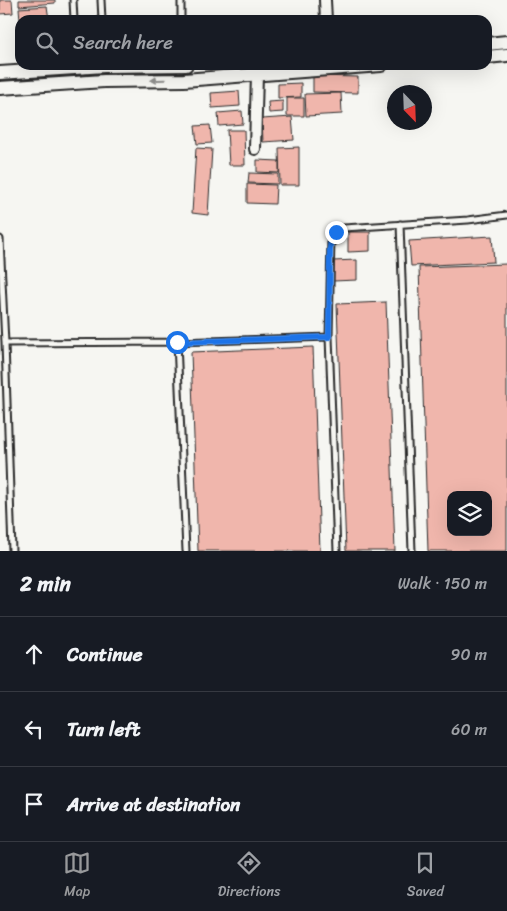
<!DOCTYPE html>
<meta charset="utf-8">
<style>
:root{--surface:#171b24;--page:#242831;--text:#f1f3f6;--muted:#9ea1a6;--line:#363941;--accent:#98999b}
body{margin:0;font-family:Sriracha,sans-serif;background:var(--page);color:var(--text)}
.controls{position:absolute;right:15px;bottom:15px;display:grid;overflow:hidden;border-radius:10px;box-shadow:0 5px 20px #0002}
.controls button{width:45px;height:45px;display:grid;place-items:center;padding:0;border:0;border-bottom:1px solid var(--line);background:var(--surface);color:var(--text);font:25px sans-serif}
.compass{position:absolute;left:387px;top:85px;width:45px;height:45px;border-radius:50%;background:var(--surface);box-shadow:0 5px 20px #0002;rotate:157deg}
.stop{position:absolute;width:15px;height:15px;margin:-11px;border:4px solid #1a73e8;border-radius:50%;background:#fff}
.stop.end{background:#1a73e8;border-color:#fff;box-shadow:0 1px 5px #0008}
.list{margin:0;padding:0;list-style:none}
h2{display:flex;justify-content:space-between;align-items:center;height:65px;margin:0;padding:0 20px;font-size:21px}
h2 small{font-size:16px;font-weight:400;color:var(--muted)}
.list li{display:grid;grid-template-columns:32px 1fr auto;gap:15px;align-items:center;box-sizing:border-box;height:75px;padding:0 20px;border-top:1px solid var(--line)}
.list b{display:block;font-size:19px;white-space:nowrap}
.list em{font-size:16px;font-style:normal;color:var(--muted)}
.icon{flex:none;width:28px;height:28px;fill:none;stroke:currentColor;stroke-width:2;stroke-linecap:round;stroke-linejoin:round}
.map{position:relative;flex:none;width:507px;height:551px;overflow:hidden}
.search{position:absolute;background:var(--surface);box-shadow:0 5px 20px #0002;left:15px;right:15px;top:15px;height:55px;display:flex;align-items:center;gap:12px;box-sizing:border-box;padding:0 18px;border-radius:15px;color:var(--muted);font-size:19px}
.sheet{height:290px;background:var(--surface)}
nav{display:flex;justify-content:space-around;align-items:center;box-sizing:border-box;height:70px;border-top:1px solid var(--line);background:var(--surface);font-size:14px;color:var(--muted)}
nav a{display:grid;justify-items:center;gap:2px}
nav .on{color:var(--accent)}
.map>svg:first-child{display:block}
.building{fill:#f0b6ac;stroke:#2b2b2b;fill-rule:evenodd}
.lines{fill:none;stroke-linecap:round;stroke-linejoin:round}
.service-casing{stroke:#2b2b2b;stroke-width:9}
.minor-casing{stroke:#2b2b2b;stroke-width:14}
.tertiary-casing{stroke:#2b2b2b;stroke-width:16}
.service{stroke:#f6f6f2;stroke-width:5}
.minor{stroke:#f6f6f2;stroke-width:10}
.tertiary{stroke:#f6f6f2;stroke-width:12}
.oneway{fill:#90908e}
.route{stroke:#1a73e8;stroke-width:6}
</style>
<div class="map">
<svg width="507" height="551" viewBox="0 0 507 551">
<rect width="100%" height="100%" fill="#f6f6f2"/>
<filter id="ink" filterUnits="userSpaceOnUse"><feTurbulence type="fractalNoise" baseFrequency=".02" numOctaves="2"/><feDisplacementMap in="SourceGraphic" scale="10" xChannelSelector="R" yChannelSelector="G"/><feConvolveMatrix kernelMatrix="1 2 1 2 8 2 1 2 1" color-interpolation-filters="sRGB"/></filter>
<g filter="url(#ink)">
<path class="building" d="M0 0H12L13 13 0 14Z
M19 0H55V3L19 6Z
M47 6 49 20H20L19 8Z
M313 76 358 77V93L313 92Z
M301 83V97L278 98V84Z
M239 91 240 106 212 108 211 93Z
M341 93 342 114 306 116 305 94Z
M287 98H304V116H287Z
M283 101V112L269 113 268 102Z
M242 111 243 124 219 126 218 113Z
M292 117 294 140 263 142 262 119Z
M210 125 212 143 197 144 195 126Z
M227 130H244L245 165H229Z
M299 147V185H280L279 148Z
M196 148 212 149 208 215 192 213Z
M257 160 279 161V173L257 172Z
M249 173 278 174V184L248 183Z
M247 184 276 185 275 204 247 203Z
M348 232H370V251L348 252Z
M492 236 494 262 411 266 409 241Z
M357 260V280L333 281V261Z
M507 264V551H428L419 267ZM451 495H488V532H451Z
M386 302 395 551H346L337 304Z
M313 347 320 551H198L191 352Z"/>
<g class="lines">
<defs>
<path id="service" d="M73 0 74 20
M101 0 102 20
M181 0V20
M400 224 412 551
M0 239 5 343
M177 342 186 551
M12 551 5 343 177 342 329 337
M337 551 329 337 331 239 336 232 344 228 468 220 507 215"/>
<path id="minor" d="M325 0 326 20
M255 149 257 74"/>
<path id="tertiary" d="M487 44 507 42
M487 57 507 55
M0 73 104 66 186 65
M0 88 104 81 184 80 381 65"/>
</defs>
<use href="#service" class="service-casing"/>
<use href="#minor" class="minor-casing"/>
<use href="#tertiary" class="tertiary-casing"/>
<use href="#service" class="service"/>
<use href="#minor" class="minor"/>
<use href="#tertiary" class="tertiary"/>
</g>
<defs><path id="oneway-solid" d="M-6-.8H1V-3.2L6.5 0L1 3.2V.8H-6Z" transform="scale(1.25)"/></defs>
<use class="oneway" href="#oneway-solid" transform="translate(158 80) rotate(179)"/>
</g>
<g class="lines" filter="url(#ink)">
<path class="route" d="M177 342 329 337 330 248 331 239 336 232"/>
</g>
</svg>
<div class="controls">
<button><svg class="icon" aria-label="layers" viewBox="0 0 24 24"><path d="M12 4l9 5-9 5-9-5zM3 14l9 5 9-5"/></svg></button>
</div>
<svg class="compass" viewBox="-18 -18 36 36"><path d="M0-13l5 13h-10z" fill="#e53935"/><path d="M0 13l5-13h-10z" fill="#9ea1a6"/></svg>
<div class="stop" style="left:177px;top:342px"></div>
<div class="stop end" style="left:336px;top:232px"></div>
<div class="search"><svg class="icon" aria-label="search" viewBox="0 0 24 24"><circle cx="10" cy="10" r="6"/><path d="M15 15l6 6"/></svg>Search here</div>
</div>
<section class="sheet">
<h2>2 min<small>Walk · 150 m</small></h2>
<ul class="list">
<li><svg class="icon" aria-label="ahead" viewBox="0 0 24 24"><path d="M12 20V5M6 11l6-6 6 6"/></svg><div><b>Continue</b></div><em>90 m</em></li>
<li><svg class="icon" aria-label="left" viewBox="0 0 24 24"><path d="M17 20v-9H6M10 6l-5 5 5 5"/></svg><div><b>Turn left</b></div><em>60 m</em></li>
<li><svg class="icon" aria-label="arrive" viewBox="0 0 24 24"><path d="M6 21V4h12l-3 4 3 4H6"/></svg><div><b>Arrive at destination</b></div></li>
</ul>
</section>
<nav>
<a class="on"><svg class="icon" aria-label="map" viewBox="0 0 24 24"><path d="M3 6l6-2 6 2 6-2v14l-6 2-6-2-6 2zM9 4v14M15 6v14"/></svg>Map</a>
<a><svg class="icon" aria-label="directions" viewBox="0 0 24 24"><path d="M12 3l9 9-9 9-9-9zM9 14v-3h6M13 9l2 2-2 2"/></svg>Directions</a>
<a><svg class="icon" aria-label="saved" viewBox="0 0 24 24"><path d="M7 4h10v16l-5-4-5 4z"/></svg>Saved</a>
</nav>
